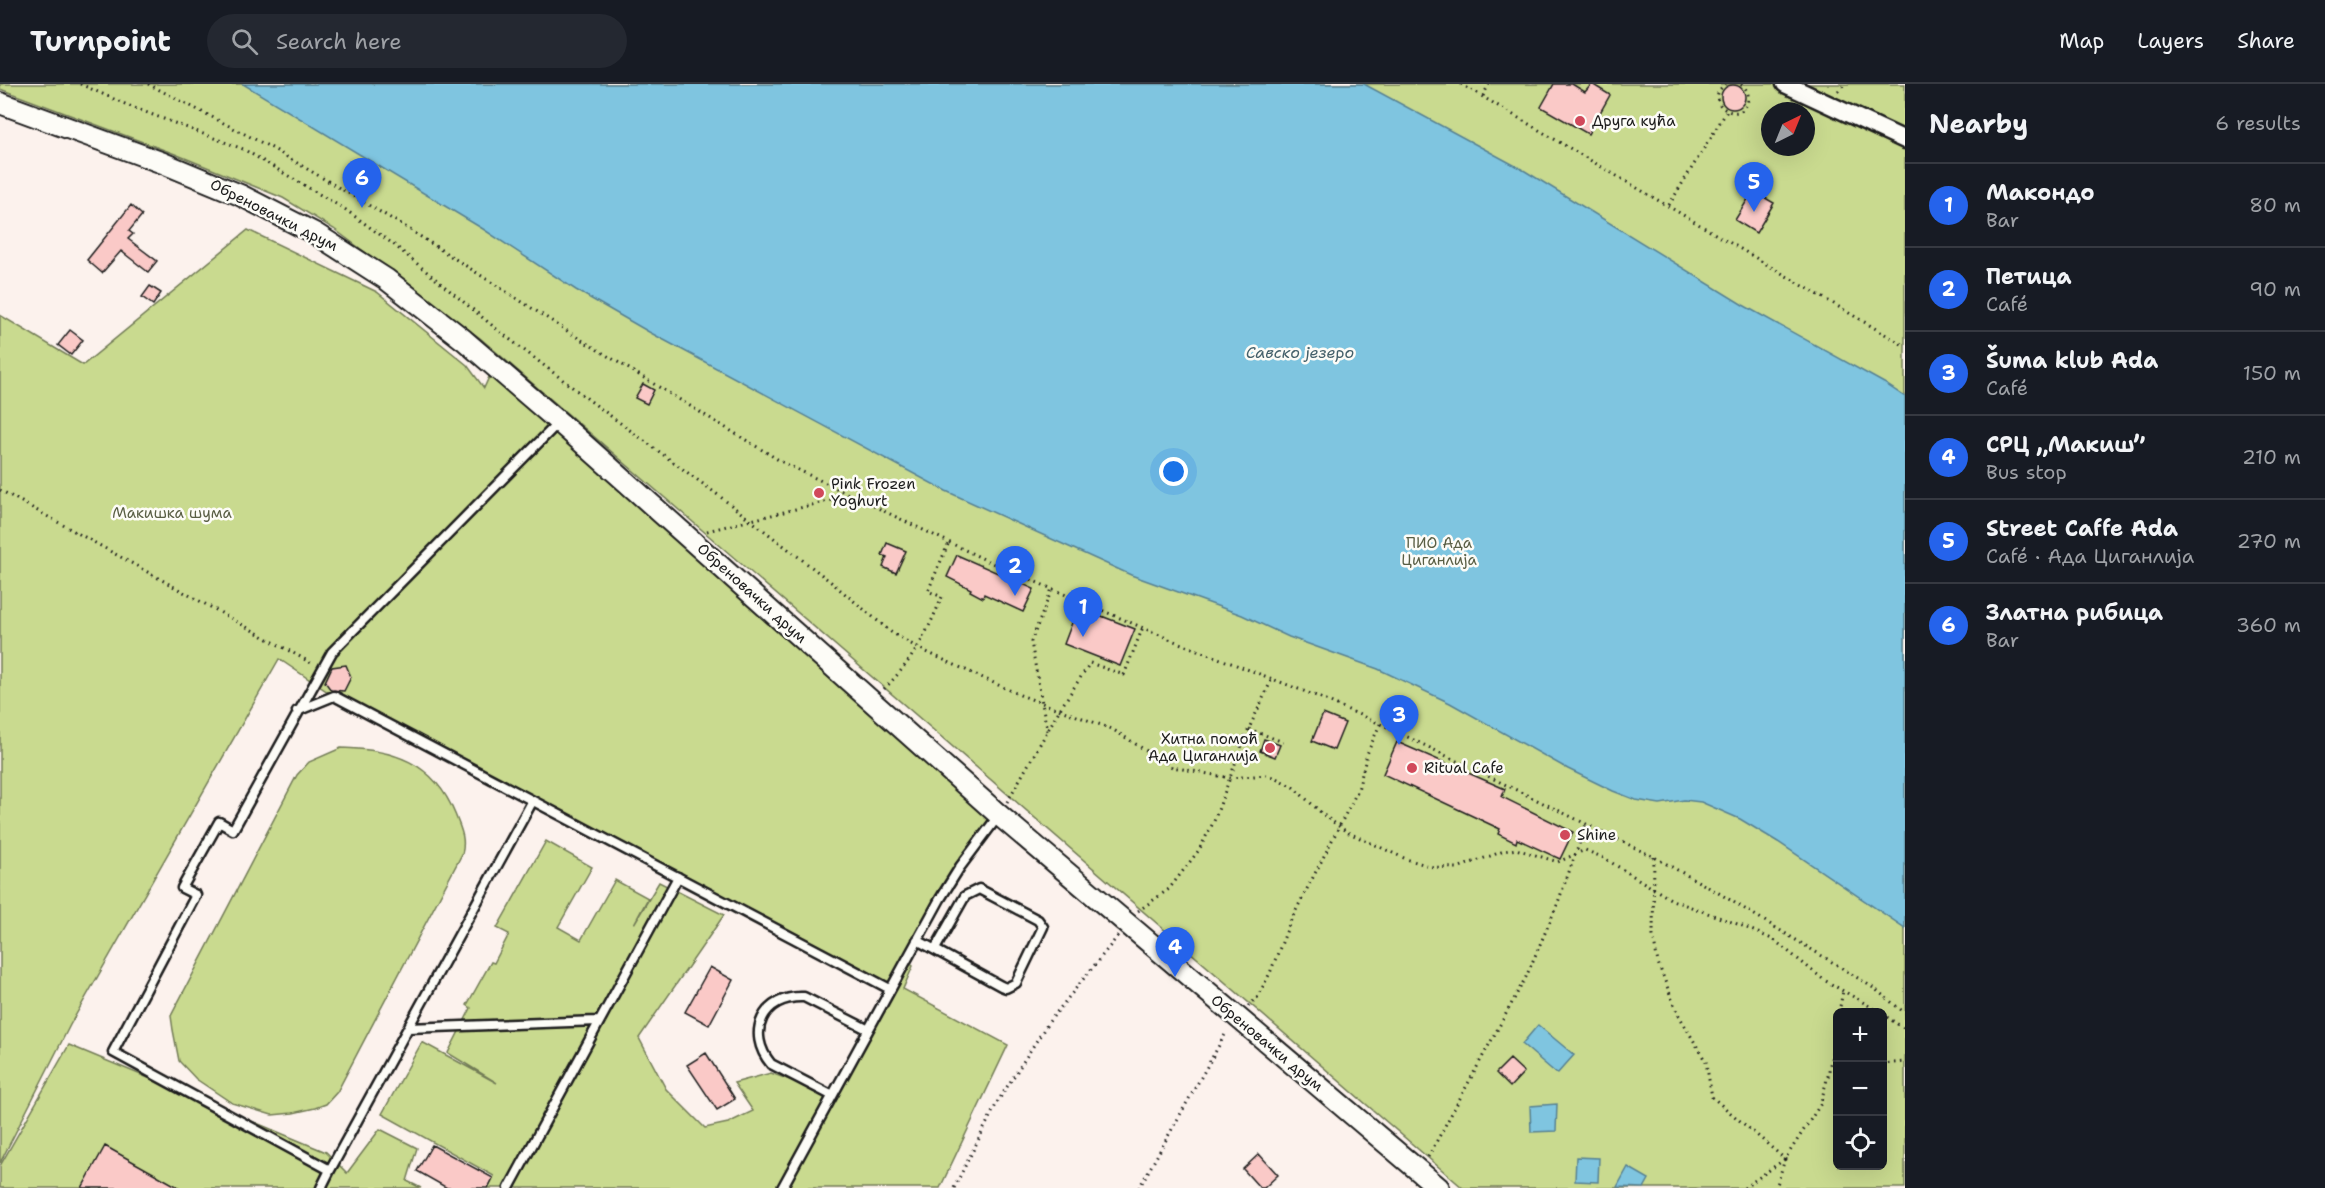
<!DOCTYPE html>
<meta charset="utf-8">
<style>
:root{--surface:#171b24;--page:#242831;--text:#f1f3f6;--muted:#9ea1a6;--line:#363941;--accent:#2563eb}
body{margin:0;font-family:"Shantell Sans",sans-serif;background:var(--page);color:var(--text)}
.controls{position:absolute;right:18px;bottom:18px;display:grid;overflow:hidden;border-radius:9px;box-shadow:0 6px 24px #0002}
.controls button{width:54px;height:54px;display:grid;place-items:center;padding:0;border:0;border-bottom:2px solid var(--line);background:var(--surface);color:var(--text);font:30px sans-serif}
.compass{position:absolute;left:1761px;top:18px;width:54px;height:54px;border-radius:50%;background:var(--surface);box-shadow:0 6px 24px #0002;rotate:43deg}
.you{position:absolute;left:1174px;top:388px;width:21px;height:21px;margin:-15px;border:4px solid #fff;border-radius:50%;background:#1a73e8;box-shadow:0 0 0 9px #1a73e833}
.badge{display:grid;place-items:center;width:39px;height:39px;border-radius:50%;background:var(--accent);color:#fff;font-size:20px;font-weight:700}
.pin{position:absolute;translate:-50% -50px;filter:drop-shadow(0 2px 3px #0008)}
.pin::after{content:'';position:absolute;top:32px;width:21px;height:18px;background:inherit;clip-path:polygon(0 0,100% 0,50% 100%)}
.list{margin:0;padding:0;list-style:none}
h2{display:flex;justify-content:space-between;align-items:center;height:78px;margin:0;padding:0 24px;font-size:26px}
h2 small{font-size:20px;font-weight:400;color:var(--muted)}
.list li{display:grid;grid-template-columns:39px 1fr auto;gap:18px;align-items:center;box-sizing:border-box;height:84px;padding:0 24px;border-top:2px solid var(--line)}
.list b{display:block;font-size:22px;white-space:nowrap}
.list p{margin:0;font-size:20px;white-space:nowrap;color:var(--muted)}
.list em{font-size:20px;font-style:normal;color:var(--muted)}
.icon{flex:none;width:33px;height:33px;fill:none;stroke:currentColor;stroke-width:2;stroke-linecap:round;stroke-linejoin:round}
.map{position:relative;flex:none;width:1905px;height:1104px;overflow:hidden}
header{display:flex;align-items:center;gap:36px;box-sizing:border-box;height:84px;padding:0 30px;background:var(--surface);border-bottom:2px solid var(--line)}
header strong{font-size:28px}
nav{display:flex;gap:33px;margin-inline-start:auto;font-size:21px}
.search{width:420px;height:54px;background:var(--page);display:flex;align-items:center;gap:15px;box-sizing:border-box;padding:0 21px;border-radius:33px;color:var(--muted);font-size:22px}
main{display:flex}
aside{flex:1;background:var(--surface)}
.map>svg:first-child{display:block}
.green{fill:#c9da8f;stroke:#727b56;stroke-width:1.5;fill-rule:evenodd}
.water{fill:#7fc5e0;stroke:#578192;stroke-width:1.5}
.building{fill:#fac9c7;stroke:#1c1c1c;stroke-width:1.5}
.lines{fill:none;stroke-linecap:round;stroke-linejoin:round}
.service-casing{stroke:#1c1c1c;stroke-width:13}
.minor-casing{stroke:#1c1c1c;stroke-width:21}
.tertiary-casing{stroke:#1c1c1c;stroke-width:24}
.path{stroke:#1c1c1c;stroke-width:3;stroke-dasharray:1.5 4.5;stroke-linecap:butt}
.service{stroke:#fdfcf7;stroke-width:8}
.minor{stroke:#fdfcf7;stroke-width:16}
.tertiary{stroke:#fdfcf7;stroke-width:20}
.poi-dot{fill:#d1495b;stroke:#fdfcf7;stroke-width:2}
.labels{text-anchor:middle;stroke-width:5;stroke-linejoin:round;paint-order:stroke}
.poi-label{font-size:15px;fill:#1c1c1c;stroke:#fdfcf7;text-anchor:start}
.street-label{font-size:15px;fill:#1c1c1c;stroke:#fdfcf7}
.park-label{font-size:15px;fill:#595e44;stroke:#fdfcf7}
.water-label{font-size:16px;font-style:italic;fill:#44606a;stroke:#fdfcf7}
</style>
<header>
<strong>Turnpoint</strong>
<div class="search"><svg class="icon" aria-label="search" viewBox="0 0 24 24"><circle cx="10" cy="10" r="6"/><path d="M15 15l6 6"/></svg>Search here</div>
<nav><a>Map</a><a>Layers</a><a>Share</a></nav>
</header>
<main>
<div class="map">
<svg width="1905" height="1104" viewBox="0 0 1905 1104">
<rect width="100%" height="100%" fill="#fcf2ed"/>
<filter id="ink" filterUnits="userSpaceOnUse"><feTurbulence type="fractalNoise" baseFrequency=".0167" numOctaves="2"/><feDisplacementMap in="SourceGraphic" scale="12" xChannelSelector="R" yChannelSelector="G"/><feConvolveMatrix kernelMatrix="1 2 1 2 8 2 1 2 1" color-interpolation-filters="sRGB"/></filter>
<g filter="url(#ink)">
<path class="green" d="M0 0H1905V1104H1463L480 254 334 145 283 114 175 70 0 5ZM1770 27H1806V63H1770ZM1838 928H1882V1082H1838Z
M248 146 377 208 467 281 484 304 494 282 999 731 960 783 906 876 913 882 903 905 1008 961 940 1104H488L494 1092 382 1030 422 958 497 999 448 969 471 924 467 921 491 878 494 879 509 850 497 844 546 757 592 783 558 843 581 856 615 796 648 814 634 840 659 798 724 831 639 954 666 1005 705 1044 728 1039 753 1027 734 999 771 989 831 1011 890 905 334 612 279 575 70 941 0 1079V231L83 281Z
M341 664C393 665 434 678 455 730 461 745 466 755 462 770L337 1008 326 1020 315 1024 293 1029 272 1031 232 1019 196 995 179 977 173 946 171 932 297 691 309 678Z
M69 961 326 1068 347 1089 380 1045 417 1064 407 1097 421 1104H0V1082Z"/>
<path class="water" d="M243 0H1364L1525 87 1743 221 1884 299 1905 313V844L1778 758 1740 735 1701 718 1684 716 1660 720 1636 716 1613 707 1568 685 1450 619 1378 585 1289 553 1242 531 1131 491 946 407 649 248 576 206 483 145Z
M1538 941 1574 971 1557 990 1522 960Z
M1557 1020 1556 1047 1531 1048 1530 1022Z
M1576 1073 1599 1074 1598 1098 1575 1097Z
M1628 1083 1649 1095 1644 1104 1617 1103Z"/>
<path class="building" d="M1554 0H1572L1585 8 1592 0 1610 11 1588 50 1541 23Z
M1721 13a12 12 0 1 1 24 0a12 12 0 1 1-24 0Z
M1753 107 1774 119 1756 149 1735 136Z
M131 121 142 131 129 147 133 150 128 155 157 177 148 188 121 167 102 189 87 176Z
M150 202 161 209 153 221 142 213Z
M70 246 83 256 71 271 58 261Z
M643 300 654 306 647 320 635 314Z
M887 459 906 467 896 489 883 483 887 473 882 471Z
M957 471 1034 505 1023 528 984 510 983 514 970 507 971 505 947 493Z
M1078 523 1135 545 1120 582 1064 560Z
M346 581 351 593 344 607 331 606 325 598 332 583Z
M1323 630 1345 639 1334 666 1312 657Z
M1264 655 1280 661 1275 673 1260 667Z
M1397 658 1505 705 1502 713 1573 748 1560 775 1517 755 1516 759 1498 750 1500 745 1383 690Z
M710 883 733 896 709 941 685 928Z
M706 969 735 1015 717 1026 687 981Z
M1510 975 1524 988 1510 1003 1496 989Z
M432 1061 493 1094 488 1104H447L417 1087Z
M105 1062 180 1104H82Z
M1259 1070 1278 1091 1264 1104H1260L1243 1085Z"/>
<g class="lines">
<defs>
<path id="service" d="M297 627 334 612 890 905
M532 718 330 1086 113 968 196 811 182 804 219 738 233 746 332 568 559 338
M917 856 1001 902 1006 904 1016 899 1043 843 1038 836 979 805 965 812 935 865
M408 944 598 937
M831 1011 771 980C745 949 763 911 804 913L867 945
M321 1104 330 1086
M509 1104 678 793
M782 1104 940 815 960 783 999 731"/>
<path id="minor" d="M1785 0 1905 56"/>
<path id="tertiary" d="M0 19 163 79 240 111 316 150 386 195 464 256 559 338 999 731 1439 1104"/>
</defs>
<use href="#service" class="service-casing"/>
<use href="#minor" class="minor-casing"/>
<use href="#tertiary" class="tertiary-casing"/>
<path class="path" d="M80 0 132 23 243 65 346 126 393 160 499 247 593 319 718 411 831 498 891 548 918 564 1020 611 1112 645 1172 683 1230 694 1266 691 1276 694 1293 703 1326 733 1347 748 1406 775 1433 783 1457 784 1504 767 1516 765 1558 778 1585 766 1604 774 1672 816 1740 841 1774 856 1824 896 1880 928
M148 0 270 63 404 142 575 252 782 378 994 480 1169 555 1319 613 1387 643 1654 773 1717 808 1842 884 1875 905 1905 929
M1461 0 1905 262
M1726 0C1699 18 1743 44 1748 16 1749 8 1746 4 1740 0
M1838 7 1845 0
M1483 12 1489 0
M1669 121 1727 27
M0 406 313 580
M707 447 852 411
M884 605C914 575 926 551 942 513L928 507 949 458
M1249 645 1283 658
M1047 647 1031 558 1052 505
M1007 718 1060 625 1090 579 1124 591 1143 543
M1654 773 1653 852 1658 879 1677 928 1706 978 1712 1013 1785 1075 1776 1104
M1138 827 1169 805 1199 766 1214 737 1245 653 1272 595
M1248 922 1257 914 1270 889 1290 838 1358 706 1367 670 1380 640
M1839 928 1843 907
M1882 930 1905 945
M1882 980 1905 978
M1828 992 1838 991
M1428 1073 1526 893 1557 821 1586 741
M954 1104 998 1017 1048 939 1118 852
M1139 1104 1227 947
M1744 1104 1785 1075 1820 1021 1828 992 1838 937"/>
<use href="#service" class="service"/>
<use href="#minor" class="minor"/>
<use href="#tertiary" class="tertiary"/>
</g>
</g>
<g class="poi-dot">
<circle cx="1580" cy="37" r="6"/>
<circle cx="819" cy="409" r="6"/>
<circle cx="1270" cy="664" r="6"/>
<circle cx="1412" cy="684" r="6"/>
<circle cx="1565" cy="751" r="6"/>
</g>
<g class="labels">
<g class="poi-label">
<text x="1592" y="42">Друга кућа</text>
<text x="831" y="405">Pink Frozen<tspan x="831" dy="17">Yoghurt</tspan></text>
<text x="1258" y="660" text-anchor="end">Хитна помоћ<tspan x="1258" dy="17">Ада Циганлија</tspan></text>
<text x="1424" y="689">Ritual Cafe</text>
<text x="1577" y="756">Shine</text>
</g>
<g class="street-label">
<text transform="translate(274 131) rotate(27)" y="5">Обреновачки друм</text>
<text transform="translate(752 509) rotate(42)" y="5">Обреновачки друм</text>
<text transform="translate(1267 959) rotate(40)" y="5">Обреновачки друм</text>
</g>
<g class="park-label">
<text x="172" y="434">Макишка шума</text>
<text x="1439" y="464">ПИО Ада<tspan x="1439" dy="17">Циганлија</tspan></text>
</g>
<g class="water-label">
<text x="1300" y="274">Савско језеро</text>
</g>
</g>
</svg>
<div class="controls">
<button>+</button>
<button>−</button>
<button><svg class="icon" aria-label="locate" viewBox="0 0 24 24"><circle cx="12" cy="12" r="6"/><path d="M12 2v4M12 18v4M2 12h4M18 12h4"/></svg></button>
</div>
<svg class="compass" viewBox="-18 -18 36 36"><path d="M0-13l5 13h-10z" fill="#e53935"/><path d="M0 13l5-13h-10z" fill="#9ea1a6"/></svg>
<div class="you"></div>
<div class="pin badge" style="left:1083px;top:553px">1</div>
<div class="pin badge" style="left:1015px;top:512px">2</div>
<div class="pin badge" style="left:1399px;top:661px">3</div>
<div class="pin badge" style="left:1175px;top:893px">4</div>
<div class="pin badge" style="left:1754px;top:128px">5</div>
<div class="pin badge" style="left:362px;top:124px">6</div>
</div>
<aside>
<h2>Nearby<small>6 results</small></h2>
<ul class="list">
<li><span class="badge">1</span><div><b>Макондо</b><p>Bar</p></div><em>80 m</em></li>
<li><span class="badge">2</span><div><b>Петица</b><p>Café</p></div><em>90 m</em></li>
<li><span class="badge">3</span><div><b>Šuma klub Ada</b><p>Café</p></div><em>150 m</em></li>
<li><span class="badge">4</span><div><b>СРЦ „Макиш”</b><p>Bus stop</p></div><em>210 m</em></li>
<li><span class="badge">5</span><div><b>Street Caffe Ada</b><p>Café · Ада Циганлија</p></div><em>270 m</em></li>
<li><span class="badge">6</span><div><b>Златна рибица</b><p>Bar</p></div><em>360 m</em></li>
</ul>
</aside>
</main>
